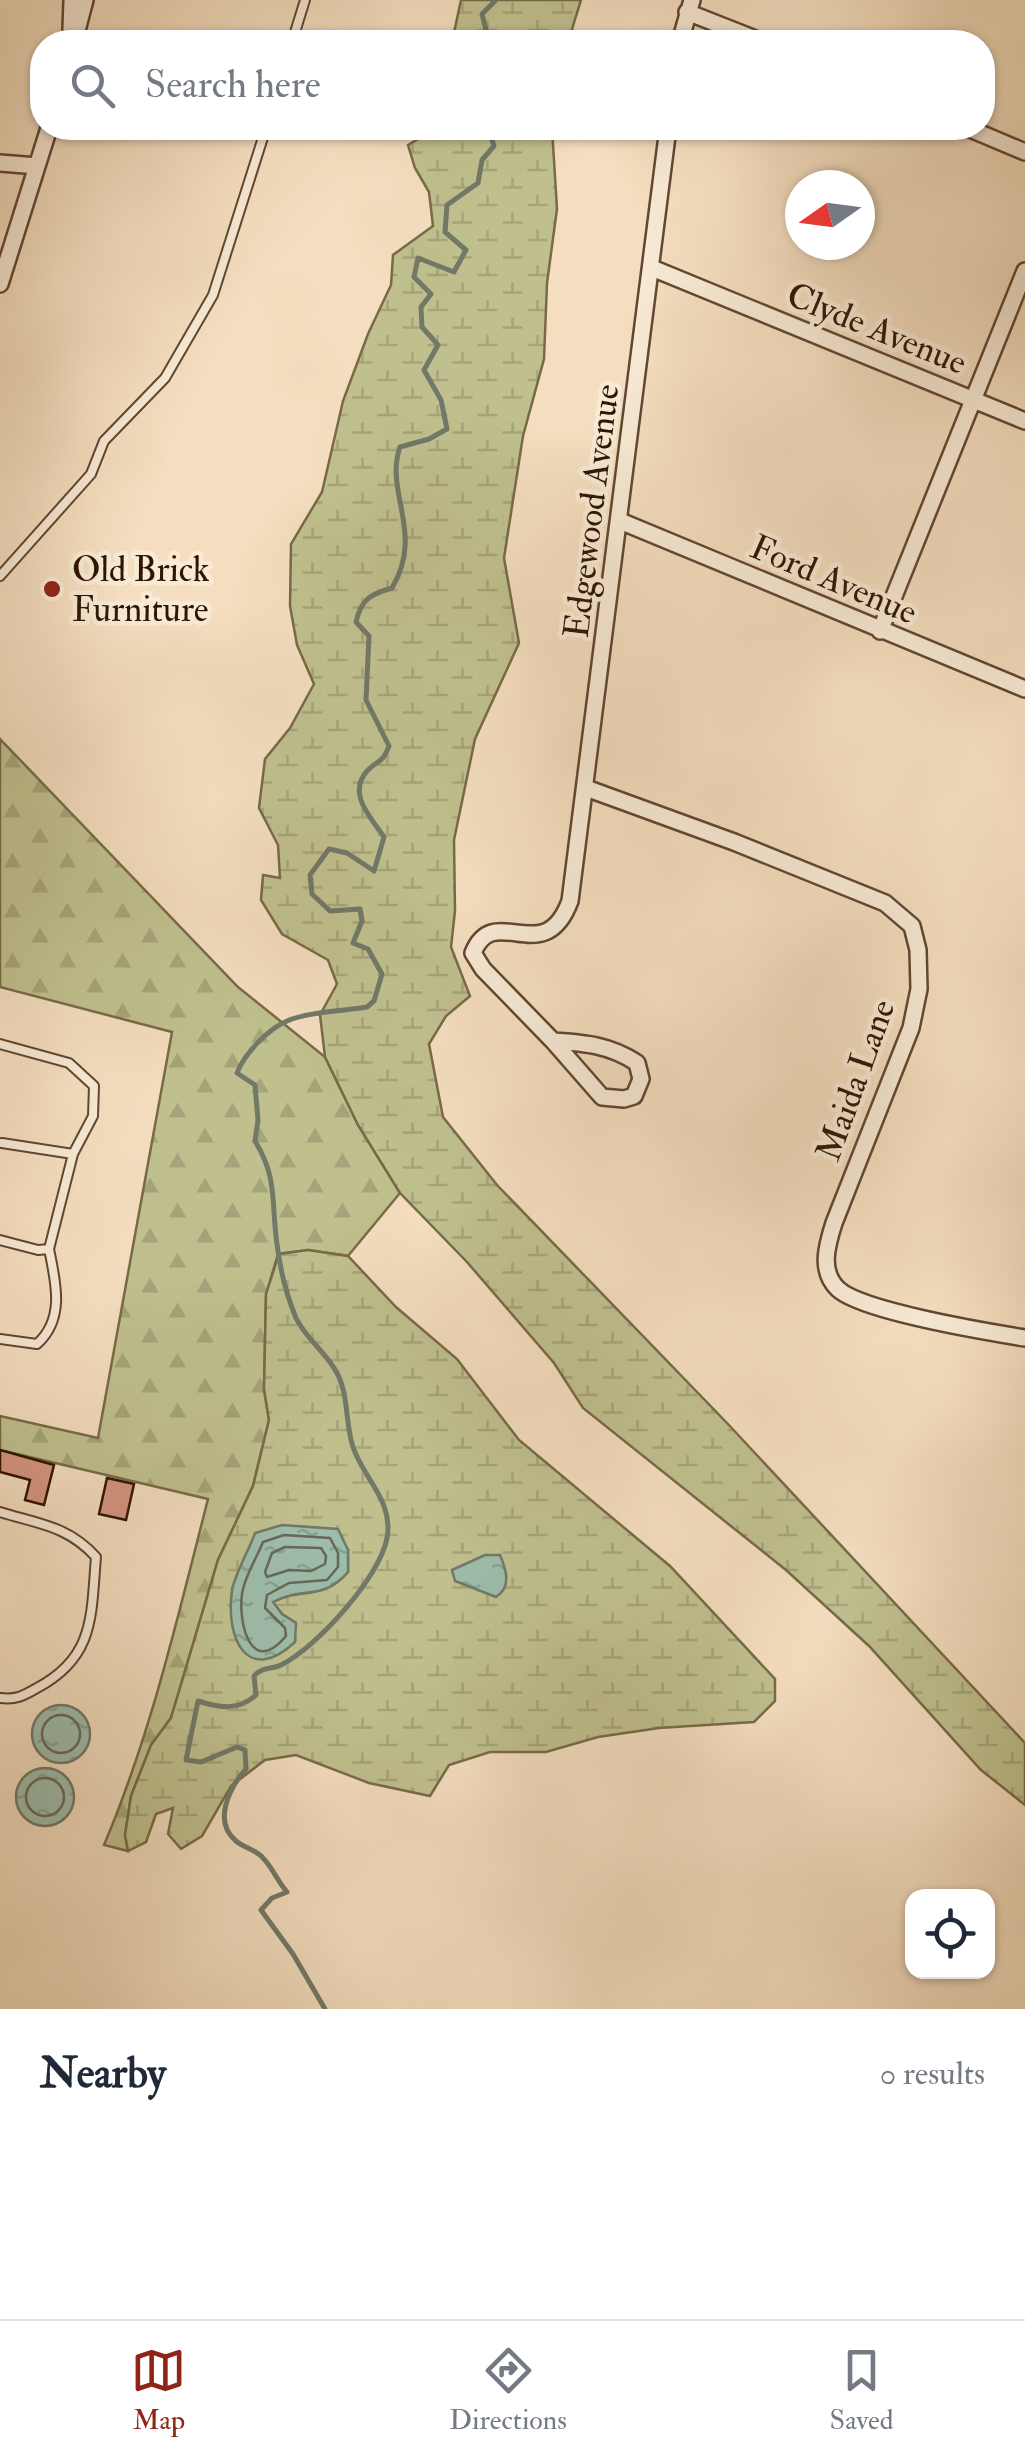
<!DOCTYPE html>
<style>
:root{--surface:#fff;--page:#f2f2f3;--text:#1f2937;--muted:#747a83;--line:#e0e1e3;--accent:#8f2418}
body{margin:0;font-family:"IM FELL Double Pica",serif;background:var(--page);color:var(--text)}
.controls{position:absolute;right:30px;bottom:30px;display:grid;overflow:hidden;border-radius:20px;box-shadow:0 2px 8px #0004}
.controls button{width:90px;height:90px;display:grid;place-items:center;padding:0;border:0;border-bottom:2px solid var(--line);background:var(--surface);color:var(--text);font:50px sans-serif}
.compass{position:absolute;left:785px;top:170px;width:90px;height:90px;border-radius:50%;background:var(--surface);box-shadow:0 2px 8px #0004;rotate:256deg}
.list{margin:0;padding:0;list-style:none}
h2{display:flex;justify-content:space-between;align-items:center;height:130px;margin:0;padding:0 40px;font-size:42px}
h2 small{font-size:32px;font-weight:400;color:var(--muted)}
.icon{flex:none;width:55px;height:55px;fill:none;stroke:currentColor;stroke-width:2;stroke-linecap:round;stroke-linejoin:round}
.map{position:relative;flex:none;width:1025px;height:2009px;overflow:hidden}
.search{position:absolute;background:var(--surface);box-shadow:0 2px 8px #0004;left:30px;right:30px;top:30px;height:110px;display:flex;align-items:center;gap:25px;box-sizing:border-box;padding:0 35px;border-radius:40px;color:var(--muted);font-size:38px}
.sheet{height:310px;background:var(--surface)}
nav{display:flex;justify-content:space-around;align-items:center;box-sizing:border-box;height:140px;border-top:2px solid var(--line);background:var(--surface);font-size:28px;color:var(--muted)}
nav a{display:grid;justify-items:center;gap:5px}
nav .on{color:var(--accent)}
.map>svg:first-child{display:block}
.forest{fill:url(#forest-firs);stroke:#786a48;stroke-width:2.5}
.wetland{fill:url(#wetland-marsh);stroke:#786a48;stroke-width:2.5;fill-rule:evenodd}
.water{fill:url(#water-ripples);stroke:#717968;stroke-width:2.5}
.lines{fill:none;stroke-linecap:round;stroke-linejoin:round}
.shore{stroke:#666857;stroke-width:2.5}
.stream{stroke:#717968;stroke-width:5}
.building{fill:#d59681;stroke:#301402;stroke-width:2.5}
.lane-casing{stroke:#614631;stroke-width:12}
.street-casing{stroke:#614631;stroke-width:20}
.lane{stroke:#f8ead5;stroke-width:8}
.street{stroke:#f8ead5;stroke-width:15}
.poi-dot{fill:#8f2418;stroke:#f8ead5;stroke-width:4}
.labels{text-anchor:middle;stroke-width:9;stroke-linejoin:round;paint-order:stroke}
.street-label{font-size:35px;fill:#301402;stroke:#f8ead5}
.poi-label{font-size:35px;fill:#301402;stroke:#f8ead5;text-anchor:start}
</style>
<div class="map">
<svg width="1025" height="2009" viewBox="0 0 1025 2009">
<defs>
<pattern id="forest-firs" width="22" height="20" patternUnits="userSpaceOnUse" patternTransform="scale(2.5)"><rect width="22" height="20" fill="#c0c08f"/><path d="M5 1l3.5 6h-7zM16 11l3.5 6h-7z" fill="#a5a47a"/></pattern>
<pattern id="wetland-marsh" width="20" height="14" patternUnits="userSpaceOnUse" patternTransform="scale(2.5)"><rect width="20" height="14" fill="#c0c08f"/><path d="M1 5h8M5 5V1M11 12h8M15 12V8" fill="none" stroke="#a5a47a"/></pattern>
<pattern id="water-ripples" width="26" height="14" patternUnits="userSpaceOnUse" patternTransform="scale(2.5)"><rect width="26" height="14" fill="#9dbdac"/><path d="M2 4q2-2 4 0t4 0M15 11q2-2 4 0t4 0" fill="none" stroke="#88a292"/></pattern>
</defs>
<rect width="100%" height="100%" fill="#f4debf"/>
<filter id="stains"><feTurbulence type="fractalNoise" baseFrequency=".002" numOctaves="4"/><feColorMatrix values="0 0 0 0 .2 0 0 0 0 .09 0 0 0 0 .02 0 0 0 .5 -.17"/></filter>
<radialGradient id="worn" r=".72"><stop offset=".6" stop-color="#630" stop-opacity="0"/><stop offset="1" stop-color="#630" stop-opacity=".3"/></radialGradient>
<path class="forest" d="M0 739 238 987 325 1057 358 1125 400 1193 348 1256 308 1250 278 1254 266 1295 264 1389 269 1420 253 1486 218 1560 171 1718 151 1745 131 1796 125 1835 128 1851 104 1845C151 1734 178 1616 208 1499L0 1450V1416L98 1438 172 1032 0 987Z"/>
<path class="wetland" d="M461 0H581L568 42H452Z
M460 128H552L557 209 547 283 544 359 523 436 504 558 519 643 475 739 454 840 455 911 451 947 470 996 446 1016 429 1044 443 1117 497 1185 727 1423 1025 1743V1805L981 1770 869 1646 786 1570 583 1408 554 1363 467 1262 400 1193 358 1125 325 1057 320 1015 337 984 328 960 282 934 261 900 263 875 280 878 278 845 259 808 265 759 290 728 314 684 297 645 290 606 291 544 322 492 343 401 368 334 391 285 393 255 433 226 429 192 415 168 408 145 433 130 460 134Z
M308 1250 348 1256 396 1307 457 1359 519 1440 670 1566 775 1679V1701L754 1722 659 1728 598 1737 546 1752H490L449 1765 430 1796 369 1783 296 1755 265 1760 231 1786 202 1836 181 1849 168 1834 173 1808 156 1814 146 1842 128 1851 125 1835 131 1796 151 1745 171 1718 218 1560 253 1486 269 1420 264 1389 266 1294 279 1254ZM348 1550V1572C322 1602 304 1586 273 1602L282 1614 296 1623 232 1589 242 1569Z"/>
<path class="water" d="M282 1525 338 1529 348 1550V1572C321 1602 305 1585 273 1602L282 1614 296 1623 295 1642C248 1686 225 1639 232 1591 233 1578 250 1548 255 1533Z
M485 1555H500C506 1569 512 1587 496 1597L455 1581 452 1570Z
M32 1734a29 29 0 1 1 58 0a29 29 0 1 1-58 0Z
M16 1797a29 29 0 1 1 58 0a29 29 0 1 1-58 0Z"/>
<g class="lines">
<path class="shore" d="M284 1535 330 1538 338 1553V1567L327 1580 289 1583 267 1595 265 1608 285 1628 286 1636C251 1678 238 1623 242 1594 244 1578 257 1557 263 1542Z
M285 1547 321 1548 326 1556 325 1564 311 1571 289 1570 267 1577 265 1572 272 1553Z
M42 1734a19 19 0 1 1 38 0a19 19 0 1 1-38 0Z
M26 1797a19 19 0 1 1 38 0a19 19 0 1 1-38 0Z"/>
<path class="stream" d="M489 42 482 14 496 0
M325 2009 293 1954 261 1910 272 1898 287 1892C277 1881 273 1868 263 1858 257 1850 244 1848 236 1841 212 1821 230 1787 246 1769L245 1750 237 1747 201 1762 186 1760 198 1701C220 1708 238 1711 256 1695L254 1676C263 1666 271 1670 281 1665 317 1647 380 1577 387 1538 394 1501 363 1478 353 1447 345 1423 349 1396 337 1373 326 1352 306 1339 296 1318 286 1294 280 1269 277 1244 271 1203 278 1178 255 1141L258 1120 255 1085 237 1073C244 1054 268 1029 287 1021 307 1012 344 1011 367 1007L374 1001 382 974 368 949 353 943 362 921 360 909 330 911 312 894 310 875 329 849 347 853 374 871 384 837C371 818 346 793 368 770 379 759 382 764 389 746L366 700 369 636 356 622C361 599 371 594 392 588 425 533 384 492 400 447L429 439 447 429 441 400 424 370 438 345 422 327 421 307 431 294 414 277 418 258 454 272 466 250 445 232 447 205 478 183 482 160 494 146 488 128"/>
</g>
<path class="building" d="M0 1450 54 1465 44 1505 25 1500 30 1480 0 1472Z
M107 1478 134 1484 126 1520 99 1514Z"/>
<g class="lines">
<defs>
<path id="lane" d="M292 42 305 0
M0 576 91 474 104 441 165 378 213 295 266 128
M0 1044 69 1063 94 1086 93 1116 73 1154
M0 1240 38 1250 49 1249 73 1154 2 1143
M0 1339 37 1344C65 1319 56 1283 49 1249
M0 1512C39 1524 68 1526 96 1557 91 1616 95 1657 37 1688 23 1696 16 1700 0 1698"/>
<path id="street" d="M687 12 763 42
M71 29 72 0
M74 42 85 0
M680 42 692 0
M968 128 1025 152
M0 163 37 166
M652 268 1025 421
M0 284 49 128
M620 521 1025 689
M880 631 1025 271
M586 788 734 842 885 903 912 926 918 950 919 989 911 1028 834 1223C827 1245 819 1271 838 1289 861 1311 988 1332 1025 1338
M553 1041 483 969 473 953C494 900 544 971 570 901L668 128
M553 1041C585 1043 610 1045 637 1063L641 1079 634 1096 624 1099 602 1097Z"/>
</defs>
<use href="#lane" class="lane-casing"/>
<use href="#street" class="street-casing"/>
<use href="#lane" class="lane"/>
<use href="#street" class="street"/>
</g>
<circle class="poi-dot" cx="52" cy="589" r="10"/>
<g class="labels">
<g class="street-label">
<text transform="translate(877 328) rotate(22)" y="12">Clyde Avenue</text>
<text transform="translate(591 511) rotate(-83)" y="12">Edgewood Avenue</text>
<text transform="translate(834 579) rotate(23)" y="12">Ford Avenue</text>
<text transform="translate(855 1080) rotate(-70)" y="12">Maida Lane</text>
</g>
<g class="poi-label">
<text x="72" y="581">Old Brick<tspan x="72" dy="40">Furniture</tspan></text>
</g>
</g>
<rect width="100%" height="100%" filter="url(#stains)"/>
<rect width="100%" height="100%" fill="url(#worn)"/>
</svg>
<div class="controls">
<button><svg class="icon" aria-label="locate" viewBox="0 0 24 24"><circle cx="12" cy="12" r="6"/><path d="M12 2v4M12 18v4M2 12h4M18 12h4"/></svg></button>
</div>
<svg class="compass" viewBox="-18 -18 36 36"><path d="M0-13l5 13h-10z" fill="#e53935"/><path d="M0 13l5-13h-10z" fill="#747a83"/></svg>
<div class="search"><svg class="icon" aria-label="search" viewBox="0 0 24 24"><circle cx="10" cy="10" r="6"/><path d="M15 15l6 6"/></svg>Search here</div>
</div>
<section class="sheet">
<h2>Nearby<small>0 results</small></h2>
<ul class="list">
</ul>
</section>
<nav>
<a class="on"><svg class="icon" aria-label="map" viewBox="0 0 24 24"><path d="M3 6l6-2 6 2 6-2v14l-6 2-6-2-6 2zM9 4v14M15 6v14"/></svg>Map</a>
<a><svg class="icon" aria-label="directions" viewBox="0 0 24 24"><path d="M12 3l9 9-9 9-9-9zM9 14v-3h6M13 9l2 2-2 2"/></svg>Directions</a>
<a><svg class="icon" aria-label="saved" viewBox="0 0 24 24"><path d="M7 4h10v16l-5-4-5 4z"/></svg>Saved</a>
</nav>
